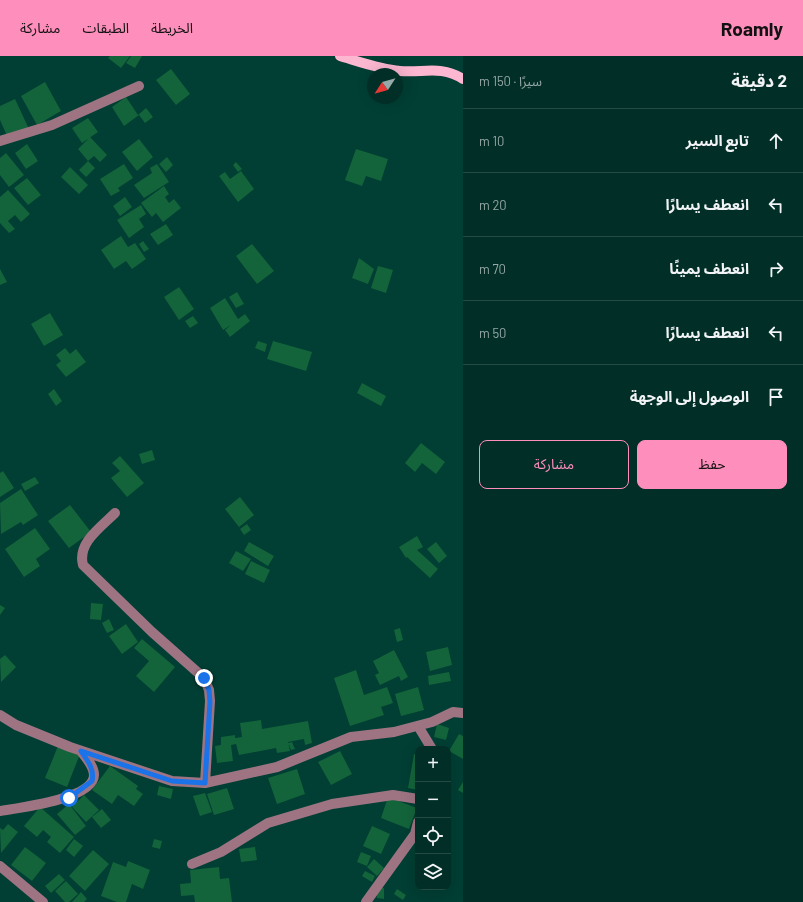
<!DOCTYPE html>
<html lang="ar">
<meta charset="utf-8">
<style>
:root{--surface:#012e26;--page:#0f3a32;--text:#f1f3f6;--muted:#96a8a7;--line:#234a43;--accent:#fe8ebb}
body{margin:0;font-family:Barlow,"Noto Sans Arabic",sans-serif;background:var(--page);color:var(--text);direction:rtl}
.controls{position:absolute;right:12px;bottom:12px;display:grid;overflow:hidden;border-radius:8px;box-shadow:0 4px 16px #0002}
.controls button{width:36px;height:36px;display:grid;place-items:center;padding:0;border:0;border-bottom:1px solid var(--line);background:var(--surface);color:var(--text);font:20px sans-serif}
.compass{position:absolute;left:367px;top:12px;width:36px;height:36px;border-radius:50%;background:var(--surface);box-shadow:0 4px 16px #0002;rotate:234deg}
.stop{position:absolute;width:12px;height:12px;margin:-9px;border:3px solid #1a73e8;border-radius:50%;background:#fff}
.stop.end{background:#1a73e8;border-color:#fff;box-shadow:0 1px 4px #0008}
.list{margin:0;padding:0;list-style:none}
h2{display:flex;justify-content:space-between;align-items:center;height:52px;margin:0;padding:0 16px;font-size:17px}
h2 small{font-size:13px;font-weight:400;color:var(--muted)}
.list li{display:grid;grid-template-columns:26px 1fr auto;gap:12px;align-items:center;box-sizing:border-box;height:64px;padding:0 16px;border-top:1px solid var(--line)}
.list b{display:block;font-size:15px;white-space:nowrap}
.list em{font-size:13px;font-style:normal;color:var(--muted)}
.actions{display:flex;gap:8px;padding:12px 16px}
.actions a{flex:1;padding:9px 0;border:1px solid var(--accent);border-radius:8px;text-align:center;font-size:14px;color:var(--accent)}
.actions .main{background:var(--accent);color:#111}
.icon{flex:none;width:22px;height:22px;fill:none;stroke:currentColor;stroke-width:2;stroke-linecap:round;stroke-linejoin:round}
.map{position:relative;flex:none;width:463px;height:846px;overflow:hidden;direction:ltr}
header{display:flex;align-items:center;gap:24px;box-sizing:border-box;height:56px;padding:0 20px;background:var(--accent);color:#111}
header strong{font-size:19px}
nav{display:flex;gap:22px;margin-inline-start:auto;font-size:14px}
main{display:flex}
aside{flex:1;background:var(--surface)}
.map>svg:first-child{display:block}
.building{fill:#13643b}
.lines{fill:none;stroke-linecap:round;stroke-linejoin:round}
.minor{stroke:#9e7483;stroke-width:10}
.major{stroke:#fdb7d1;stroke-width:10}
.route{stroke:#1a73e8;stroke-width:5}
</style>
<header>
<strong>Roamly</strong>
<nav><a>الخريطة</a><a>الطبقات</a><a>مشاركة</a></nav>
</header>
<main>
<aside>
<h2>2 دقيقة<small>سيرًا · 150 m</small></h2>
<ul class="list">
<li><svg class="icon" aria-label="ahead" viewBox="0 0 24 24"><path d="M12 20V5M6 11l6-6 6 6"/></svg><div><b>تابع السير</b></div><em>10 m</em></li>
<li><svg class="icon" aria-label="left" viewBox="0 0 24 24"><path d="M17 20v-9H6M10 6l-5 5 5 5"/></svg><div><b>انعطف يسارًا</b></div><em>20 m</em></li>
<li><svg class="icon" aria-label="right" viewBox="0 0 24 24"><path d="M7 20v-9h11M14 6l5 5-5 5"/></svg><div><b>انعطف يمينًا</b></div><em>70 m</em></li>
<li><svg class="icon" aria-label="left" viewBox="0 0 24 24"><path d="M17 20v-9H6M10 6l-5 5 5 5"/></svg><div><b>انعطف يسارًا</b></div><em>50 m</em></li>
<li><svg class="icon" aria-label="arrive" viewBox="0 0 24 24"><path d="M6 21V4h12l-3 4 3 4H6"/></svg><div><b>الوصول إلى الوجهة</b></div></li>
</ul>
<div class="actions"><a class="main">حفظ</a><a>مشاركة</a></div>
</aside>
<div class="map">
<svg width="463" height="846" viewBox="0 0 463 846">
<rect width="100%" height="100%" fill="#013e33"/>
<path class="building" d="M110 0H130L121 12 108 2Z
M131 0H142L135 12 126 7Z
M171 13 190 38 176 49 156 24Z
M45 26 61 55 37 69 21 40Z
M126 41 138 59 146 52 153 61 145 67 139 59 124 70 112 51Z
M15 43 29 73 8 82 0 64V50Z
M88 62 98 76 82 87 72 72Z
M90 81 107 99 100 106 94 100 88 105 78 93Z
M139 83 153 101 137 115 122 96Z
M27 88 38 105 26 113 15 97Z
M356 93 388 103 381 125 366 120 362 130 345 124Z
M6 97 24 119 9 131 0 119V102Z
M167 101 173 109 166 116 159 108Z
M88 105 95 112 86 121 79 114Z
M236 106 242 113 238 116 233 109Z
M124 108 133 122 118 132 120 135 111 140 100 123Z
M157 108 169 126 144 142 134 129 152 117 150 112Z
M70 111 88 129 79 138 61 121Z
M241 115 254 133 238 146 219 120 225 116 230 123Z
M27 122 41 139 28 149 14 132Z
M164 130 169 138 165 141 169 147 174 143 181 152 163 166 156 157 152 161 141 147Z
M8 134 30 158 21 166 15 159 8 165 15 173 9 177 0 167V141Z
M125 141 132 151 120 160 113 150Z
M141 149 146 158 139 163 144 171 129 182 117 164Z
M166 168 173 179 158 189 150 178Z
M121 180 128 191 135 187 146 203 132 213 126 205 114 213 101 194Z
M143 185 149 193 144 196 139 188Z
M252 188 274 215 257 228 236 200Z
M359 202 374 213 368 228 352 222Z
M378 210 393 214 386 237 371 232Z
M0 213 7 226 0 229Z
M179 231 194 253 179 264 164 241Z
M237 236 244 248 236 252 229 241Z
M225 242 238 263 245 258 250 265 230 281 225 274 231 269 223 274 210 252Z
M50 257 63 279 44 290 31 268Z
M193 260 198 267 190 272 185 265Z
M258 285 267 288 265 296 255 292Z
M273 285 312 296 306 315 267 303Z
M65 292 70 298 76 293 86 306 66 321 56 309 61 305 56 299Z
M362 327 386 340 381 350 357 337Z
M54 333 62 345 56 350 48 338Z
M421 387 445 406 436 418 422 407 415 416 405 407Z
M152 394 155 404 142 408 139 398Z
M120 400 144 427 127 441 111 422 120 415 112 407Z
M3 415 14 432 0 441V417Z
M35 421 39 427 25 435 21 428Z
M21 433 38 459 23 469 21 466 1 478 0 447Z
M240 441 254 459 239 471 225 453Z
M70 449 91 476 69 492 48 465Z
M247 468 251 474 244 479 240 473Z
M35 472 50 493 36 503 40 510 24 521 5 493Z
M417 480 423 491 417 494 438 513 430 522 407 501 406 502 399 491Z
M249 486 274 500 268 510 244 495Z
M436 486 447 500 439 507 427 493Z
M236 495 251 503 243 515 229 507Z
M251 505 270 514 264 527 245 518Z
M91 547 103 548 101 564 90 563Z
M0 549 5 552 0 559Z
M109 563 114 574 107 577 102 567Z
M126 568 138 586 122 598 109 580Z
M400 572 403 584 397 586 394 574Z
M142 583 175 611 154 636 136 620 149 605 134 592Z
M448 591 452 609 430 615 426 596Z
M394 594 408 621 401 625 399 620 380 629 375 619 379 617 373 605Z
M5 599 16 611 1 626 0 603Z
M356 614 364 639 387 631 393 647 381 651 384 659 350 670 334 622Z
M449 616 451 625 429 629 428 620Z
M418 631 424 654 401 660 395 638Z
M261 664 262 673 308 665 312 687 305 689 304 683 288 686 290 695 277 697 276 692 239 699 236 688 231 689 233 705 217 707 215 690 221 689V681L235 679V682L242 681 240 667Z
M437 668 449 672 446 684 434 681Z
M459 678 463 680V703L449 695Z
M292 686 295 693 291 694 288 687Z
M58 690 80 698 67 731 45 722Z
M340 695 352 718 331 729 318 706Z
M414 698 418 699V734L408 732Z
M110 710 138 730 136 733 143 738 134 750 118 739 112 748 92 734Z
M297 713 305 738 277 748 268 722Z
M463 726V737L458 734Z
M159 730 173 733 171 743 157 739Z
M227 732 234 753 214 759 207 738Z
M205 737 212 756 200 760 193 740Z
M84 739 99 754 86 766 72 751Z
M388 741 417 752 409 773 381 762Z
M69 748 86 770 75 779 57 758Z
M40 751 74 781 60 797 47 786 51 781 43 774 37 781 24 770Z
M102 753 111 764 101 772 92 761Z
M8 768 18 776 1 797 0 772 3 774Z
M372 770 390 778 381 798 363 790Z
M74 783 83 790 74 801 66 794Z
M154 783 162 785 160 793 152 791Z
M25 791 46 807 32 825 11 809Z
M255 791 257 804 241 806 239 793Z
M93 794 109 808 85 835 69 820Z
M361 796 371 800 367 810 357 806Z
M374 803 384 812 377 820 367 811Z
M128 805 150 814 143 833 132 828 126 846H117L101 840 113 806 126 811Z
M219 811 220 823 229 822 232 846H195L194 839 181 840 180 828 191 827 190 814Z
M365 815 375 820 372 826 362 820Z
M59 818 65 824 51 837 45 830Z
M66 825 78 838 69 846H65L55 835Z
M377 831 384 832V843L377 842Z
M397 833 406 839 403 844 394 838Z
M81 836 87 843 84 846H72Z"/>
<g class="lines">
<path class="minor" d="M0 85 52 69 139 30
M115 457C101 471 77 487 83 509L152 576 204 622 209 634 210 645 205 727
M0 659 16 669 70 691 172 725 205 727 277 711 351 681 394 676 432 666 453 656 463 657
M418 670 432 693
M0 755C18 752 94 743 94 719 94 710 86 702 81 695
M192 808 221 796 268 767 332 748 393 739 418 743
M0 810 43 846
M366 846 415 778 418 766"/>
<path class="major" d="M340 0C360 6 379 13 400 15 424 17 441 9 463 23"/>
</g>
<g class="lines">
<path class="route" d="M69 742 92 725C95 713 87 704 81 695L172 725 205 727 210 646 209 634 204 622"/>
</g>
</svg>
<div class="controls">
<button>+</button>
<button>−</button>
<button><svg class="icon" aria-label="locate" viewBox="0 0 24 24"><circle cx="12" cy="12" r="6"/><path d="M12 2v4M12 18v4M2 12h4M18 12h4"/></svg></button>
<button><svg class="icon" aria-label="layers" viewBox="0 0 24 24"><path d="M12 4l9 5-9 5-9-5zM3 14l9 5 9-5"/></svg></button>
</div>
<svg class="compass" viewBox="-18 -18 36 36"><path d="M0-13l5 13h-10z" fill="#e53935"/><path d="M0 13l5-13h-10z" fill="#96a8a7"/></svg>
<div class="stop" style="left:69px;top:742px"></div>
<div class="stop end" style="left:204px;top:622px"></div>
</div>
</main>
